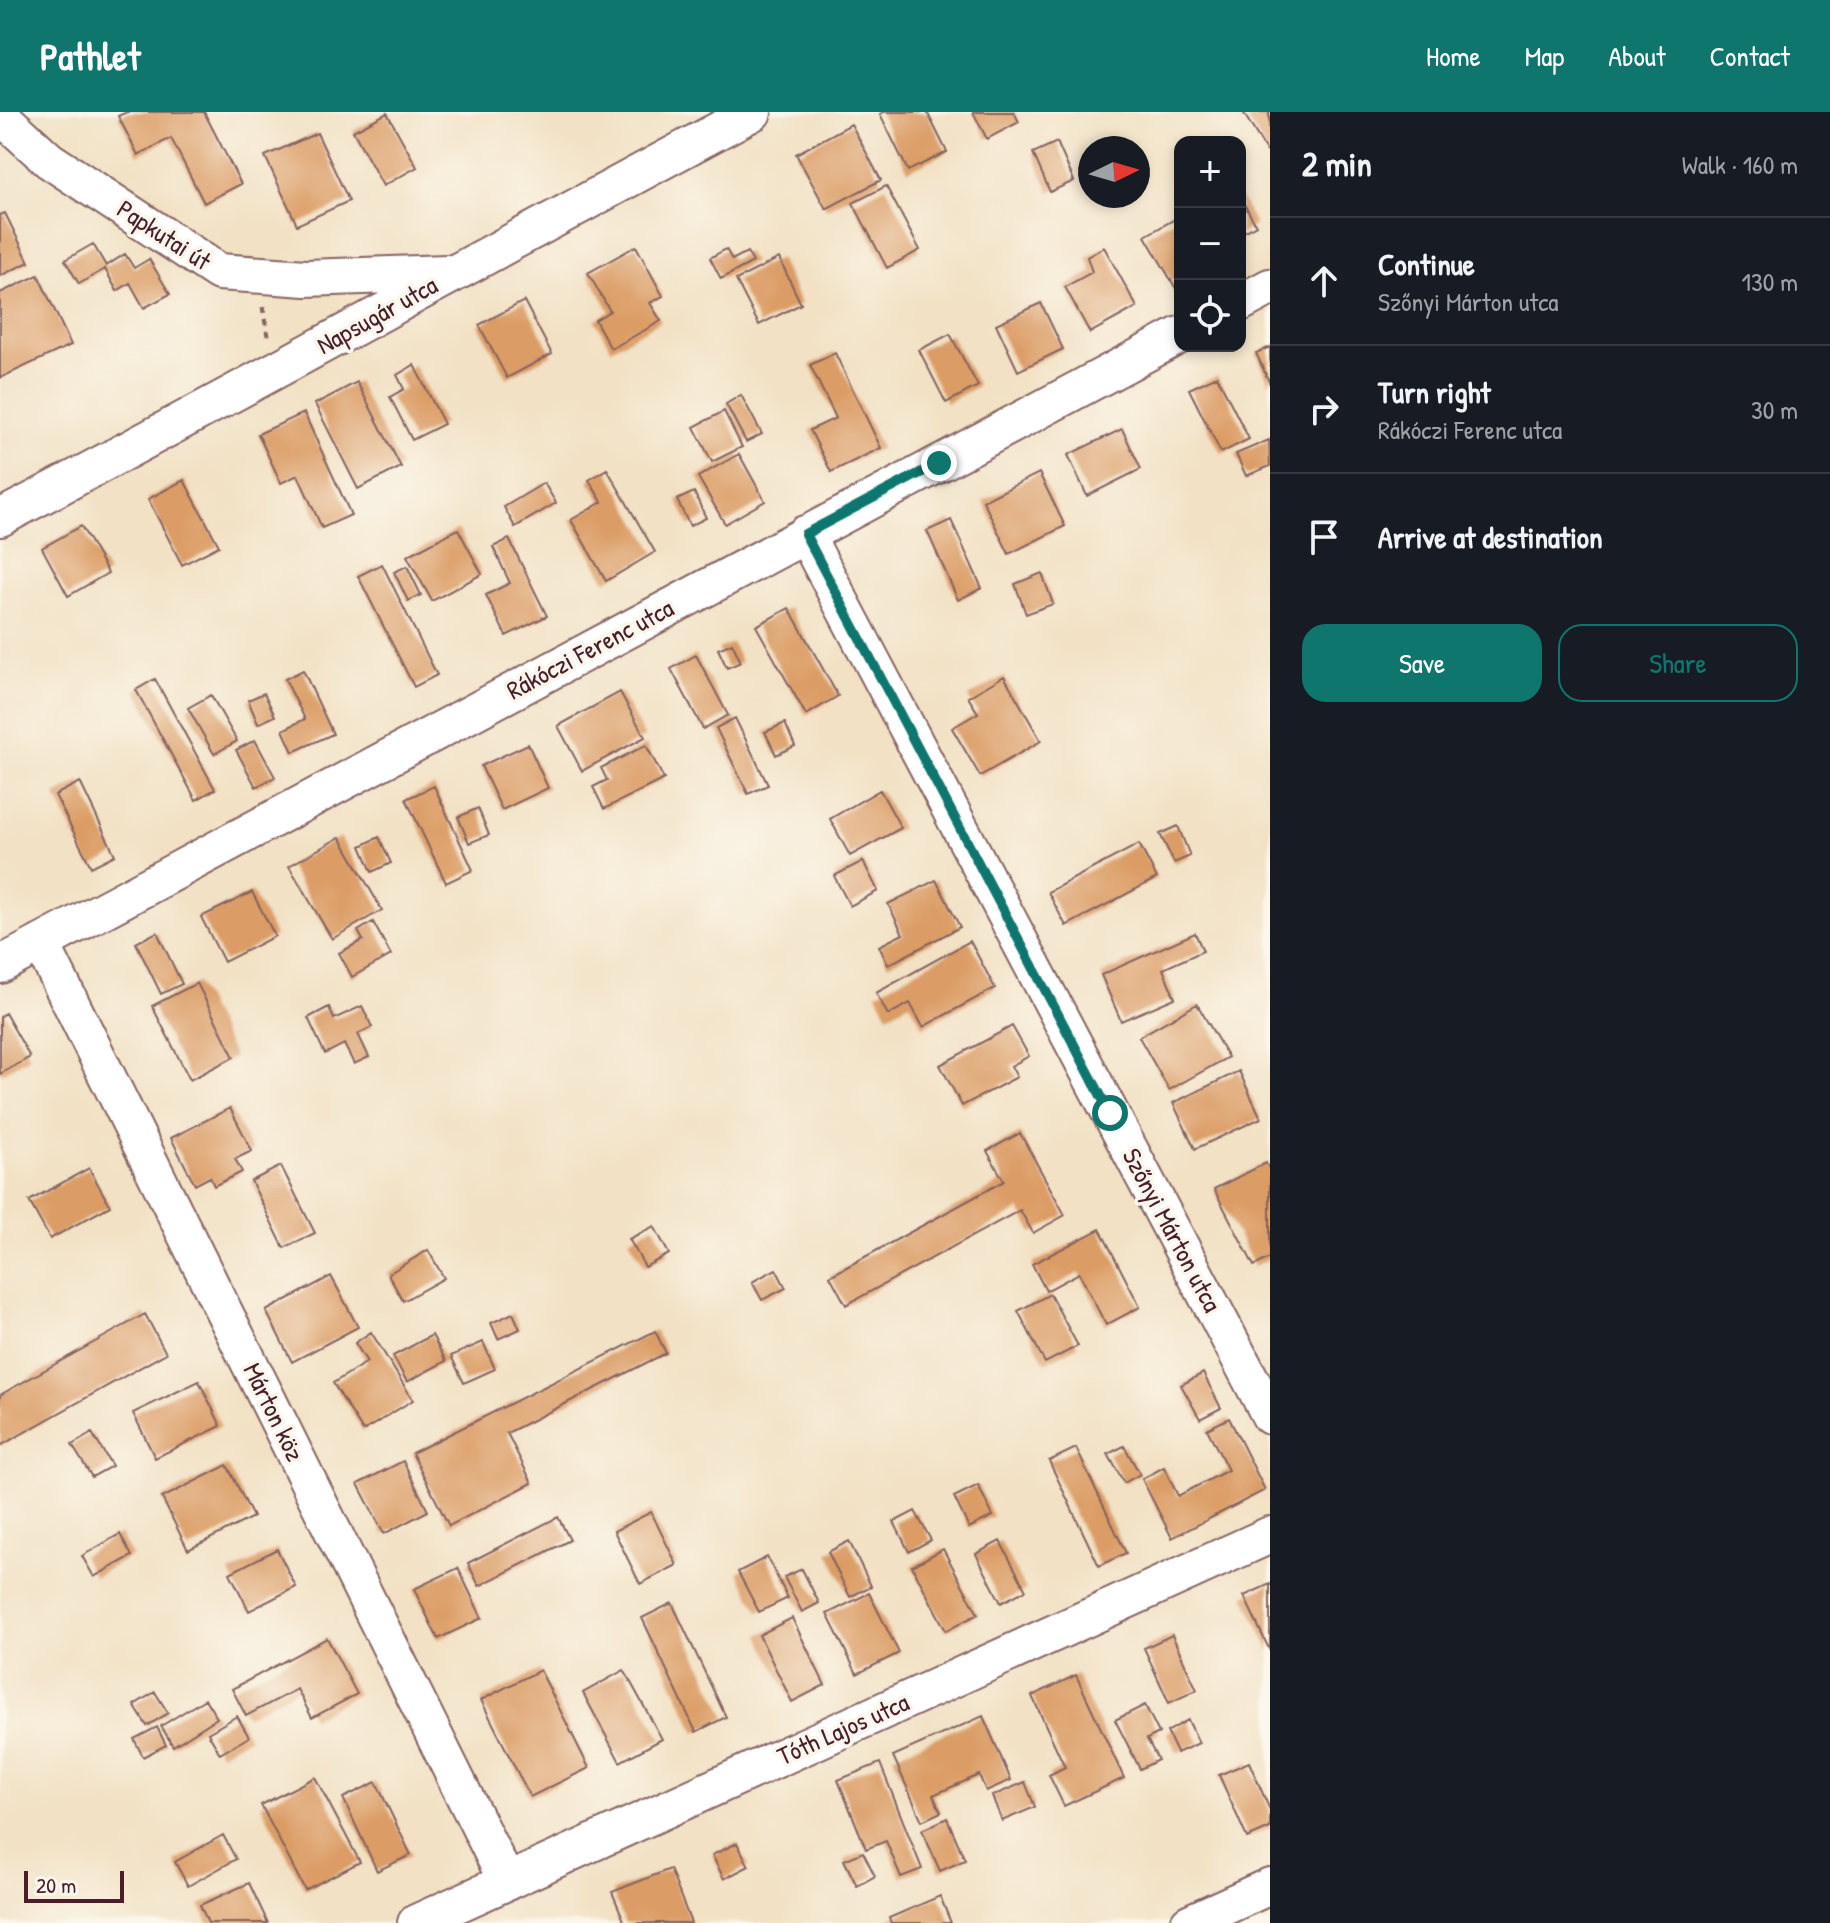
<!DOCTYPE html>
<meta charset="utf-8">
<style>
:root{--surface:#171b24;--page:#20242c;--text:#f1f3f6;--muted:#9ea1a6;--line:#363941;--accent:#0f766e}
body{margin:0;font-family:"Patrick Hand",sans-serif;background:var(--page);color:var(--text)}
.controls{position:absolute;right:24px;top:24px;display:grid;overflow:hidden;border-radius:16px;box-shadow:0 4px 12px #0003}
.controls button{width:72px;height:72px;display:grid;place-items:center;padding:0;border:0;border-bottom:2px solid var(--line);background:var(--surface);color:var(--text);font:40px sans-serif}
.compass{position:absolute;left:1078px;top:24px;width:72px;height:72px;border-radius:50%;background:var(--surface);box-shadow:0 4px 12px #0003;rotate:85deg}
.scale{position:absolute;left:24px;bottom:20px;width:100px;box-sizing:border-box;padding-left:8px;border:4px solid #4a1f2b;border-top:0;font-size:22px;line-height:28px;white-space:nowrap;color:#4a1f2b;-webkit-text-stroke:6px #fbf7ec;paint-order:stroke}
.stop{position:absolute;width:24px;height:24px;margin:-18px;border:6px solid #0f766e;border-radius:50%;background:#fff}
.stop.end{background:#0f766e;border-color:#fff;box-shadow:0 2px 8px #0008}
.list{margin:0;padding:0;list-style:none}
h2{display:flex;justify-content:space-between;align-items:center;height:104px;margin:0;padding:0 32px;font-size:34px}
h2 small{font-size:26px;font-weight:400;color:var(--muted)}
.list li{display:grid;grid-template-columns:52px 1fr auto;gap:24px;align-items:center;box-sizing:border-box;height:128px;padding:0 32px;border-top:2px solid var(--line)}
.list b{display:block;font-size:30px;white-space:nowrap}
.list p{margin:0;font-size:26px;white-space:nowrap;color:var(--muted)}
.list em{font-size:26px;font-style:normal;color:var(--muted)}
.actions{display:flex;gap:16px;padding:24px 32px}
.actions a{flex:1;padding:18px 0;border:2px solid var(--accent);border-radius:24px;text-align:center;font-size:28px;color:var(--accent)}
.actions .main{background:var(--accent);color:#fff}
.icon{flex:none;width:44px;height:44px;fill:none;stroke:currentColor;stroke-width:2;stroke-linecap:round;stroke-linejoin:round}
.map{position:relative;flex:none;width:1270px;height:1811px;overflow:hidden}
header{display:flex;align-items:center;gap:48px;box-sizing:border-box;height:112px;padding:0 40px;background:var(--accent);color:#fff}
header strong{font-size:38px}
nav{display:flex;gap:44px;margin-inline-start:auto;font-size:28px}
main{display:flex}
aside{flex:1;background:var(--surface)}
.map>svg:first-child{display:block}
.building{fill:#db9c65}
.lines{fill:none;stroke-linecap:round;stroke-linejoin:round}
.minor-casing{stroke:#856361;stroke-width:40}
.path{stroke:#856361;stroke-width:5;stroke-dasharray:6 6;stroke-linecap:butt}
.minor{stroke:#fff;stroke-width:36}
.route{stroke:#0f766e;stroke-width:10}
.labels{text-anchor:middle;stroke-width:7;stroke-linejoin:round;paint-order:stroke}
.street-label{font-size:26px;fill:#4a1f2b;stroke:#fbf7ec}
</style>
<header>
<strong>Pathlet</strong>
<nav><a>Home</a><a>Map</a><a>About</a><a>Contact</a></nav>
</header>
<main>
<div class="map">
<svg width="1270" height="1811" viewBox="0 0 1270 1811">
<rect width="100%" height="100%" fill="#fbf7ec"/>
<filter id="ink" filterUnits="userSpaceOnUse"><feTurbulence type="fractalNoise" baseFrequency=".0125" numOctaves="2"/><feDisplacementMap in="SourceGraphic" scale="16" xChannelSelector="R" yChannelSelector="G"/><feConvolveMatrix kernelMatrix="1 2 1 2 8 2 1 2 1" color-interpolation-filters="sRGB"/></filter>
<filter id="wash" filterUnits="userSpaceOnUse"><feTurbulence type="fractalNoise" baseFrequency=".006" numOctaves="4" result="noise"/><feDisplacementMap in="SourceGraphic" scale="32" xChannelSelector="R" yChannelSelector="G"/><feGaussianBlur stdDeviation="1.8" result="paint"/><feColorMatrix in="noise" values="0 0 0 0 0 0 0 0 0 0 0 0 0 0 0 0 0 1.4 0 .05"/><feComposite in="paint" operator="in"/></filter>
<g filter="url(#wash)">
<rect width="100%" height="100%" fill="#f2e1c4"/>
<g id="blocks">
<path class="building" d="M127 0H204L241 72 204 91 171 26 138 43 118 4Z
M884 0H927L947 40 908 59 880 2Z
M973 0H1014L1019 10 987 27Z
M1243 0H1269L1270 39 1267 40Z
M387 1 417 55 383 74 353 19Z
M851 12 881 68 826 97 796 42Z
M317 21 349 89 297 113 265 44Z
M1057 30 1074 69 1050 80 1033 41Z
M886 74 920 138 887 156 853 91Z
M1240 85 1256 113 1240 122Z
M5 101 29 150 0 164V103Z
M1177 106 1180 112 1178 180 1145 124Z
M93 132 106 154 125 142 134 156 149 147 170 182 144 196 130 171 117 179 105 157 79 172 65 148Z
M636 134 663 184 650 191 661 209 611 237 595 208 610 199 588 161Z
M1104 135 1137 195 1090 221 1065 175 1092 160 1087 145Z
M726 137 732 148 747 140 753 150 721 167 710 146Z
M779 146 801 192 759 213 736 168Z
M38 163 71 233 0 266V181Z
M524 189 552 242 507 266 479 213Z
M1041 191 1063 237 1018 259 996 212Z
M950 222 978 274 946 291 919 238Z
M1270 235V272L1256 241Z
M835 241 881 336 831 360 810 318 836 306 810 253Z
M414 253 444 312 412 328 390 285 404 277 397 263Z
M1217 264 1249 327 1221 341 1189 277Z
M357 270 401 355 358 377 315 292Z
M741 283 762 322 746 330 726 292Z
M724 299 742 335 712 350 694 315Z
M304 301 351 403 322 416 298 363 281 371 258 322Z
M1122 317 1141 357 1087 384 1068 343Z
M1269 328 1270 354 1246 364 1236 342Z
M739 342 765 389 725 412 698 365Z
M607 357 655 440 606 469 571 408 602 390 589 368Z
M1039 361 1065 414 1009 442 983 389Z
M184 368 219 434 182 453 148 387Z
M544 371 556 391 515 415 504 395Z
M694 380 706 406 690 414 677 388Z
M951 408 982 476 958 488 927 419Z
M81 414 108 461 68 484 42 436Z
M458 417 482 462 432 489 407 444Z
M509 427 547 504 506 524 486 483 510 471 493 435Z
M382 452 437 563 414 575 358 464Z
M407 454 421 483 408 489 394 460Z
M1042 461 1053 492 1026 502 1015 472Z
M789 496 838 584 806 603 756 514Z
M732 531 741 550 727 556 718 537Z
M696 543 728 603 703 617 671 557Z
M303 558 333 622 293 640 283 618 305 607 285 567Z
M1004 564 1041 629 980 664 952 616 978 601 968 585Z
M155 567 215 677 196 688 136 578Z
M620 580 645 625 582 659 558 614Z
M264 581 275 604 258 612 248 588Z
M211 583 237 629 214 642 188 596Z
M735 606 768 673 748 682 716 616Z
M785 611 795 634 776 643 765 620Z
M255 628 275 665 256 675 236 638Z
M528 632 548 676 502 698 481 654Z
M646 633 664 667 604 697 593 675 607 668 601 656Z
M80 670 115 743 91 755 55 683Z
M434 674 473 758 446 771 406 687Z
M880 678 901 716 850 744 830 707Z
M478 696 489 723 469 731 458 705Z
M1178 714 1190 744 1174 751 1160 722Z
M340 725 382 798 332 827 289 754Z
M379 725 391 751 372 760 361 734Z
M1139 732 1157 766 1066 814 1048 780Z
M863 749 878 779 850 794 834 764Z
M936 768 960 815 888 853 879 834 903 822 888 792Z
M252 780 275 824 224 850 201 805Z
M373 810 391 843 352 865 339 841 363 828 358 819Z
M157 820 182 872 161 882 136 831Z
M1195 821 1203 839 1163 857 1175 886 1121 909 1101 863Z
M970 829 995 876 923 915 910 891 888 903 876 881Z
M197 871 234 945 190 968 152 894Z
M1197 892 1228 945 1169 978 1139 925Z
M362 894 372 915 358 922 369 945 354 952 344 932 325 942 308 906 329 895 334 907Z
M5 901 30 945 0 962V905Z
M1012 914 1029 944 1011 954 1017 965 962 994 940 953Z
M1239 959 1261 1006 1195 1037 1173 991Z
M230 996 252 1039 235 1047 242 1060 214 1074 210 1065 195 1073 171 1026Z
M1020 1021 1065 1103 1033 1121 1020 1098 846 1193 830 1164 1004 1069 987 1039Z
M1266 1051 1270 1059V1146L1254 1154 1214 1077Z
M281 1054 315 1121 284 1136 251 1069Z
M89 1056 110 1094 50 1127 29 1089Z
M654 1114 669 1142 645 1155 629 1127Z
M1100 1117 1140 1195 1106 1213 1079 1161 1046 1179 1032 1152Z
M428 1138 444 1166 403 1189 388 1162Z
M776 1157 786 1176 762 1188 752 1170Z
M331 1164 358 1215 292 1250 266 1199Z
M1050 1182 1078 1234 1045 1251 1018 1199Z
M513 1201 520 1217 498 1227 491 1211Z
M145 1202 166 1241 0 1334V1283Z
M655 1219 666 1241 507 1321 532 1371 449 1414 412 1341Z
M371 1220 413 1288 363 1319 333 1271 367 1250 355 1231Z
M432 1223 446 1249 407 1270 393 1244Z
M483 1230 495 1257 464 1271 451 1244Z
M1203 1261 1221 1296 1200 1307 1181 1273Z
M199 1269 221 1314 155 1346 133 1301Z
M1229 1306 1265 1378 1172 1426 1142 1367 1164 1355 1178 1384 1228 1358 1207 1317Z
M92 1321 112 1354 92 1365 72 1333Z
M1124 1334 1140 1362 1124 1371 1108 1342Z
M1076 1336 1126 1441 1099 1454 1049 1349Z
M403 1349 428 1399 384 1422 358 1372Z
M227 1353 253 1405 188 1438 162 1386Z
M978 1373 993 1404 969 1416 954 1385Z
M915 1399 931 1428 909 1440 894 1410Z
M651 1400 677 1453 640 1472 614 1419Z
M558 1405 570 1428 479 1474 468 1451Z
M120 1422 132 1444 94 1465 82 1444Z
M849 1429 871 1474 850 1485 828 1440Z
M1000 1429 1026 1478 1001 1491 976 1442Z
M277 1437 296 1475 249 1499 230 1461Z
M943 1437 978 1502 946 1519 912 1454Z
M767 1445 788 1486 759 1500 738 1460Z
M458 1456 482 1506 438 1527 414 1477Z
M802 1457 819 1491 802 1500 784 1465Z
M1270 1472V1539L1244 1484Z
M869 1481 899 1541 857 1562 827 1502Z
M672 1491 726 1605 696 1620 642 1506Z
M792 1506 825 1573 792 1590 759 1523Z
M1172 1523 1197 1578 1169 1591 1144 1536Z
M327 1526 357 1582 312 1606 297 1577 246 1604 232 1577Z
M540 1558 589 1656 530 1685 481 1588Z
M624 1558 662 1627 620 1650 583 1581Z
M1076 1563 1124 1666 1064 1694 1049 1663 1065 1655 1032 1584Z
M155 1580 168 1601 147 1614 134 1593Z
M205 1587 217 1606 173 1634 161 1614Z
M1145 1593 1159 1621 1147 1627 1158 1648 1140 1657 1115 1608Z
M237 1604 249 1625 220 1642 208 1621Z
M983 1604 1011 1668 986 1679 979 1663 933 1683 941 1700 922 1709 893 1644Z
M1188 1608 1199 1631 1177 1641 1167 1620Z
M157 1615 166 1633 143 1645 134 1627Z
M1249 1650 1270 1698V1716L1247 1726 1219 1663Z
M880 1651 922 1757 901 1765 886 1729 866 1737 838 1668Z
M315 1665 360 1750 305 1778 261 1693Z
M376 1670 411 1743 377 1759 343 1686Z
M1025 1670 1035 1695 1002 1709 992 1684Z
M947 1706 965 1748 940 1759 922 1718Z
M223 1723 236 1747 188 1774 175 1750Z
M737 1731 749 1754 724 1767 712 1743Z
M863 1740 875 1764 857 1774 844 1748Z
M670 1757 691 1811H625L612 1780Z
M249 1771 268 1811H208L200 1793Z
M940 1784 951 1811H891L889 1806Z"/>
</g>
</g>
<g filter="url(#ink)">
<use href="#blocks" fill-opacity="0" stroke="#856361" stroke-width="2"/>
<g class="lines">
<defs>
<path id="minor" d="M0 3 49 48 219 160 306 166 447 161
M1240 191 1270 175
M0 406C252 273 502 134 753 0
M805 422 1270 1304
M41 831 507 1770
M0 853 1180 223
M416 1811 1270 1423
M1189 1811 1270 1774"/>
</defs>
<use href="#minor" class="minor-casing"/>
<path class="path" d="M263 195 268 224"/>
<use href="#minor" class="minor"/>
</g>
</g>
<g class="lines" filter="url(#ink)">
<path class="route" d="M939 351 805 422 1110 1001"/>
</g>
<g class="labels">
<g class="street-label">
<text transform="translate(164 123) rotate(33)" y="9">Papkutai út</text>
<text transform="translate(377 203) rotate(-29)" y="9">Napsugár utca</text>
<text transform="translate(590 537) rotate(-28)" y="9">Rákóczi Ferenc utca</text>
<text transform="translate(1172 1118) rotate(62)" y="9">Szőnyi Márton utca</text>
<text transform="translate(274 1300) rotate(64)" y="9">Márton köz</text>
<text transform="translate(843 1617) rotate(-24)" y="9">Tóth Lajos utca</text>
</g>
</g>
</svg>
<div class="controls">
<button>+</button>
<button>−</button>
<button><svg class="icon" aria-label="locate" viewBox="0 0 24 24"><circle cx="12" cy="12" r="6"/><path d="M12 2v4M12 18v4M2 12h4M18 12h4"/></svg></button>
</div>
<svg class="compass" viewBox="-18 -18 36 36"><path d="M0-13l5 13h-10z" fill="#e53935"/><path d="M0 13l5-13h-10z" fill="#9ea1a6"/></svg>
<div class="scale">20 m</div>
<div class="stop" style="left:1110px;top:1001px"></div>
<div class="stop end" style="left:939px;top:351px"></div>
</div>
<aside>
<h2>2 min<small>Walk · 160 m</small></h2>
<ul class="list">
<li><svg class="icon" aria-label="ahead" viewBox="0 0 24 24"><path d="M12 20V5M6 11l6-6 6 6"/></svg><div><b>Continue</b><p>Szőnyi Márton utca</p></div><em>130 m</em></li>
<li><svg class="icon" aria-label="right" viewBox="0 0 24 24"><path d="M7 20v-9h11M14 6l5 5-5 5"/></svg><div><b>Turn right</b><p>Rákóczi Ferenc utca</p></div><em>30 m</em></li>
<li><svg class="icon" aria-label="arrive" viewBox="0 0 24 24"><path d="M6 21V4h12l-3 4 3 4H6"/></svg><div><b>Arrive at destination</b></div></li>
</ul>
<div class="actions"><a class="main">Save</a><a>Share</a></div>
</aside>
</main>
